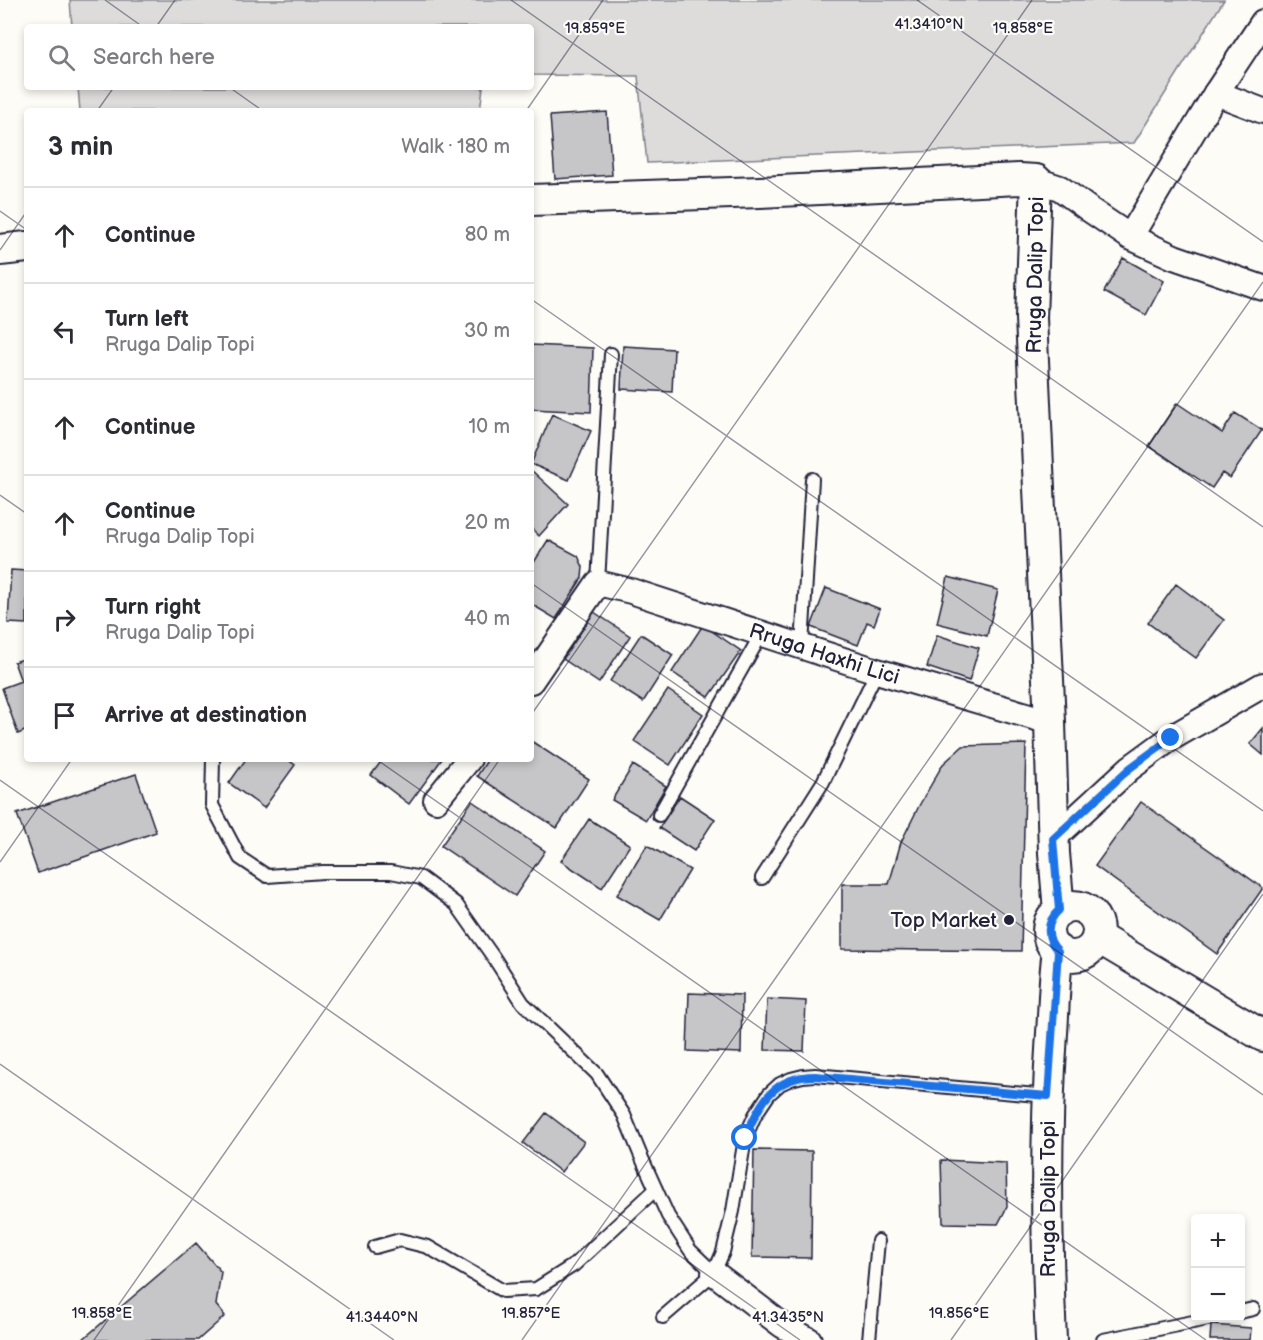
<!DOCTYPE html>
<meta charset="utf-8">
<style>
:root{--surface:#fff;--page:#f2f2f3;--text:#2b2b33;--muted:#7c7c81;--line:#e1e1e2}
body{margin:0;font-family:"Balsamiq Sans",sans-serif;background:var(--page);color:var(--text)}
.controls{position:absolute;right:18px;bottom:18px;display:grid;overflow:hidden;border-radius:6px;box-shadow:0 3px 9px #0003}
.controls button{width:54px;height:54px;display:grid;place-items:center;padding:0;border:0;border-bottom:2px solid var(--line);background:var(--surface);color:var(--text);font:30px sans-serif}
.stop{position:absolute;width:18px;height:18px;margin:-14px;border:4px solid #1a73e8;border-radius:50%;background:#fff}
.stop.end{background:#1a73e8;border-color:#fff;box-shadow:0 2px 6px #0008}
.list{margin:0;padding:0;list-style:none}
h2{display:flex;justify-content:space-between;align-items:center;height:78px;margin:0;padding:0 24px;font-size:26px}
h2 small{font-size:20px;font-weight:400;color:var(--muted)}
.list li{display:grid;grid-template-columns:39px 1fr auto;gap:18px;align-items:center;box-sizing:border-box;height:96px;padding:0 24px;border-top:2px solid var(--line)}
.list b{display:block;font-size:22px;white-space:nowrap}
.list p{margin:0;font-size:20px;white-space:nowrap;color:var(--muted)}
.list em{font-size:20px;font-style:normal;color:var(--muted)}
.icon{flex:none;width:33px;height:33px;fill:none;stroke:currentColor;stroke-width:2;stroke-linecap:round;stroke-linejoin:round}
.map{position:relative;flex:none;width:1263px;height:1340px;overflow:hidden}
.search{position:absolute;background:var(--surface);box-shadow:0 3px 9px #0003;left:24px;top:24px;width:510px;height:66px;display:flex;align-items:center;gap:15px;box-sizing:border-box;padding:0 21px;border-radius:6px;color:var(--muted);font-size:22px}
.panel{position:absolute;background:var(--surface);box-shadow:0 3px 9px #0003;left:24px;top:108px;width:510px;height:654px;border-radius:6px}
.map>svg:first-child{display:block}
.green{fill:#dddcdb;stroke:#807f8b;stroke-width:1.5}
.building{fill:#c6c6c8;stroke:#22223b;stroke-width:1.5}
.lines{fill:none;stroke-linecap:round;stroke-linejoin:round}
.service-casing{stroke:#22223b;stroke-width:16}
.minor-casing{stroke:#22223b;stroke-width:28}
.tertiary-casing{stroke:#22223b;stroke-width:34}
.service{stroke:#fdfcf7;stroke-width:12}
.minor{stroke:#fdfcf7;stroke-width:24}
.tertiary{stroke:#fdfcf7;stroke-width:30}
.route{stroke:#1a73e8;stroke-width:8}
.ticks{fill:none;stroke:#22223b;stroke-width:1.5;stroke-opacity:0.45}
.poi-dot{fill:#22223b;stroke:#fdfcf7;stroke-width:2}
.labels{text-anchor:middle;stroke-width:4.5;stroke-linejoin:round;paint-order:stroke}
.street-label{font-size:21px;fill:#22223b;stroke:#fdfcf7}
.poi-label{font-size:21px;fill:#22223b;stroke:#fdfcf7;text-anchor:end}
.ticks-label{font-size:15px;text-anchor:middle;fill:#22223b;stroke:#fdfcf7;stroke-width:4.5;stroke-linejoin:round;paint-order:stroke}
</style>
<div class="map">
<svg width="1263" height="1340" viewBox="0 0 1263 1340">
<rect width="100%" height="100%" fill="#fdfcf7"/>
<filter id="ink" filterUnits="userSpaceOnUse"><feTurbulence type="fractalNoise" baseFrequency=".0167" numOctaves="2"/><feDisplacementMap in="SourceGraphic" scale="12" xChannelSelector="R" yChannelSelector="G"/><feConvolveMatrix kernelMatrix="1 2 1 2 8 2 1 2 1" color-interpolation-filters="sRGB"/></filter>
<g filter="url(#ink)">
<path class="green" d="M70 0H1224L1134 143 647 163 638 76 531 75V27H72Z
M78 87H483L480 111H80Z"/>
<path class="building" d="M607 112 612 175 555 179 550 116Z
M1123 258 1164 281 1146 315 1104 292Z
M531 345 593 348 591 412 531 409Z
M623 346 674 349 672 392 621 389Z
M1177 403 1222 433 1235 413 1262 430 1230 478 1222 473 1212 488 1149 446Z
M552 414 591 431 569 480 531 464Z
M531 470 568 504 539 536 531 528Z
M548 540 578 556 583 567 582 578 556 619 531 604V567Z
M11 570 27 571V624L8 623Z
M948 577 998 590 987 636 937 623Z
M1176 584 1224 620 1196 658 1148 623Z
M826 588 880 609 874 625 867 622 858 645 811 627Z
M594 612 630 636 599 683 563 659Z
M703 625 741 651 709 697 672 672Z
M641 634 673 655 643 702 610 681Z
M937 635 979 648 969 681 927 667Z
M27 658V730L18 734 2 688 21 681 14 662Z
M668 690 703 714 670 765 634 741Z
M1263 728V755L1250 744Z
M531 741 589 779 557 828 477 776 488 759H531Z
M1026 744 1021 951 842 949V884H889L901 842 920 804 943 764 963 746Z
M246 759H287L295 765 264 808 229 783Z
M383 759H442L409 804 371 775Z
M633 765 666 786 646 820 612 800Z
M136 774 156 832 38 873 17 814Z
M680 796 715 819 694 851 659 828Z
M472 801 545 851 515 896 441 846Z
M1141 802 1263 888 1217 954 1095 866Z
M589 819 630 845 602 888 561 861Z
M647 845 690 870 660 920 617 895Z
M689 993 742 995 741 1053 687 1051Z
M767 999 806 1001 804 1051 765 1050Z
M546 1113 584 1142 561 1172 523 1143Z
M754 1150 812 1151 811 1258 752 1257Z
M941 1160 1006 1163 1007 1207 998 1224 943 1223Z
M196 1243 221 1272 216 1305 225 1316 198 1340H82Z
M1211 1325 1251 1328 1250 1340H1210Z"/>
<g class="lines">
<defs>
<path id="service" d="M598 583 611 354
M802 646 812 479
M213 759 212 805 240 858 267 876 323 872H391L421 878 456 904 494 958 523 1003 597 1074 624 1115 640 1154 668 1216 690 1250 714 1273
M659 815 762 633
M762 878 823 782 877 671
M375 1247 400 1240 428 1247 503 1291 536 1289 574 1265 656 1189
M1240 1312 1253 1309
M663 1317 714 1273 723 1252 733 1211 745 1138 755 1115 769 1094 780 1084 791 1079 803 1076 815 1075 1048 1096
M869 1340 878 1241
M1103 1340 1213 1318"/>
<g id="minor">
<path d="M1216 93 1263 111"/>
<path d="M1036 180 1060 188 1090 210 1130 237 1174 257 1263 288"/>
<path d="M1130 237 1216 93 1263 22"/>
<path id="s1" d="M531 681 598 583 631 591 877 671 1050 722"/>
<path d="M436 800 469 759"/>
<path d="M1053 839 1130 768 1171 738 1263 685"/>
<path d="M714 1273 782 1325 809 1340"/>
</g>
<path id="tertiary" d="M531 200 760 192 1019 179 1036 180 1031 318 1050 722 1054 853 1059 911
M0 250 27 247
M1048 931a25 25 0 1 1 50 0a25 25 0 1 1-50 0Z
M1097 937 1263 1036
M1051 1340C1046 1237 1045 1136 1052 1033 1054 1005 1054 978 1058 950"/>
</defs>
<use href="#service" class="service-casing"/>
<use href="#minor" class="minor-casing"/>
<use href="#tertiary" class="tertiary-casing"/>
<use href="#service" class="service"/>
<use href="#minor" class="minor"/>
<use href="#tertiary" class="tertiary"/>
</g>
</g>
<g class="lines" filter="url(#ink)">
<path class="route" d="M745 1138C759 1104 773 1076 815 1076L1048 1096 1058 951C1045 938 1046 922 1059 910L1053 839 1130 768 1171 738"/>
</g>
<path class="ticks" d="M105 0 143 27M511 0 1263 527M917 0 1263 242M156 27 175 0M229 87 263 111M97 111 114 87M526 111 603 0M0 211 27 230M0 250 27 211M531 299 1263 811M0 495 27 514M531 583 1263 1095M531 715 1032 0M376 759 1206 1340M0 780 800 1340M0 862 72 759M0 1064 394 1340M94 1340 500 759M522 1340 1263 282M951 1340 1263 894"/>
<circle class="poi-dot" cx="1009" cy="920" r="6"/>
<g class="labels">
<g class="street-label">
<text transform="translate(1035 275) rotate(-89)" y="7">Rruga Dalip Topi</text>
<text dy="7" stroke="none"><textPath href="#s1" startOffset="356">Rruga Haxhi Lici</textPath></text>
<text transform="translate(1048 1199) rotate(-90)" y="7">Rruga Dalip Topi</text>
</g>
<g class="poi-label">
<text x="997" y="927">Top Market</text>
</g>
</g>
<g class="ticks-label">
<text x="929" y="29">41.3410°N</text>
<text x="595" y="33">19.859°E</text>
<text x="1023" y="33">19.858°E</text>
<text x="102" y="1318">19.858°E</text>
<text x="531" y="1318">19.857°E</text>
<text x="959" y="1318">19.856°E</text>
<text x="382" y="1322">41.3440°N</text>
<text x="788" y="1322">41.3435°N</text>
</g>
</svg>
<div class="controls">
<button>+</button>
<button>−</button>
</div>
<div class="stop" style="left:745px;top:1138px"></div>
<div class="stop end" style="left:1171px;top:738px"></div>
<div class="search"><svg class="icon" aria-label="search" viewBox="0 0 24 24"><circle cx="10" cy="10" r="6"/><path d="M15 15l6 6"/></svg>Search here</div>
<section class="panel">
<h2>3 min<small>Walk · 180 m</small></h2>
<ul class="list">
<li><svg class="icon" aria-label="ahead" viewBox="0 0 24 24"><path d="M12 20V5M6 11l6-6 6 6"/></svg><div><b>Continue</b></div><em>80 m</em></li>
<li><svg class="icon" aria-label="left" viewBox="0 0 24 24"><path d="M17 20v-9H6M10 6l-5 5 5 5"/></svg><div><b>Turn left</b><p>Rruga Dalip Topi</p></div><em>30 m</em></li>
<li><svg class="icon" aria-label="ahead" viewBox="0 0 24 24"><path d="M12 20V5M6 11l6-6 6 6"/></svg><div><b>Continue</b></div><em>10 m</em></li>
<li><svg class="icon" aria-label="ahead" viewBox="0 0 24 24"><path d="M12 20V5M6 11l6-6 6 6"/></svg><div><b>Continue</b><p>Rruga Dalip Topi</p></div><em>20 m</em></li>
<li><svg class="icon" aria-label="right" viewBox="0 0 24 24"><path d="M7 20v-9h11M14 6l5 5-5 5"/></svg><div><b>Turn right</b><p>Rruga Dalip Topi</p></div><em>40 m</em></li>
<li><svg class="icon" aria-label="arrive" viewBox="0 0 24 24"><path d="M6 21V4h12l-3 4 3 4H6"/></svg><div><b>Arrive at destination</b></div></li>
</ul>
</section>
</div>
